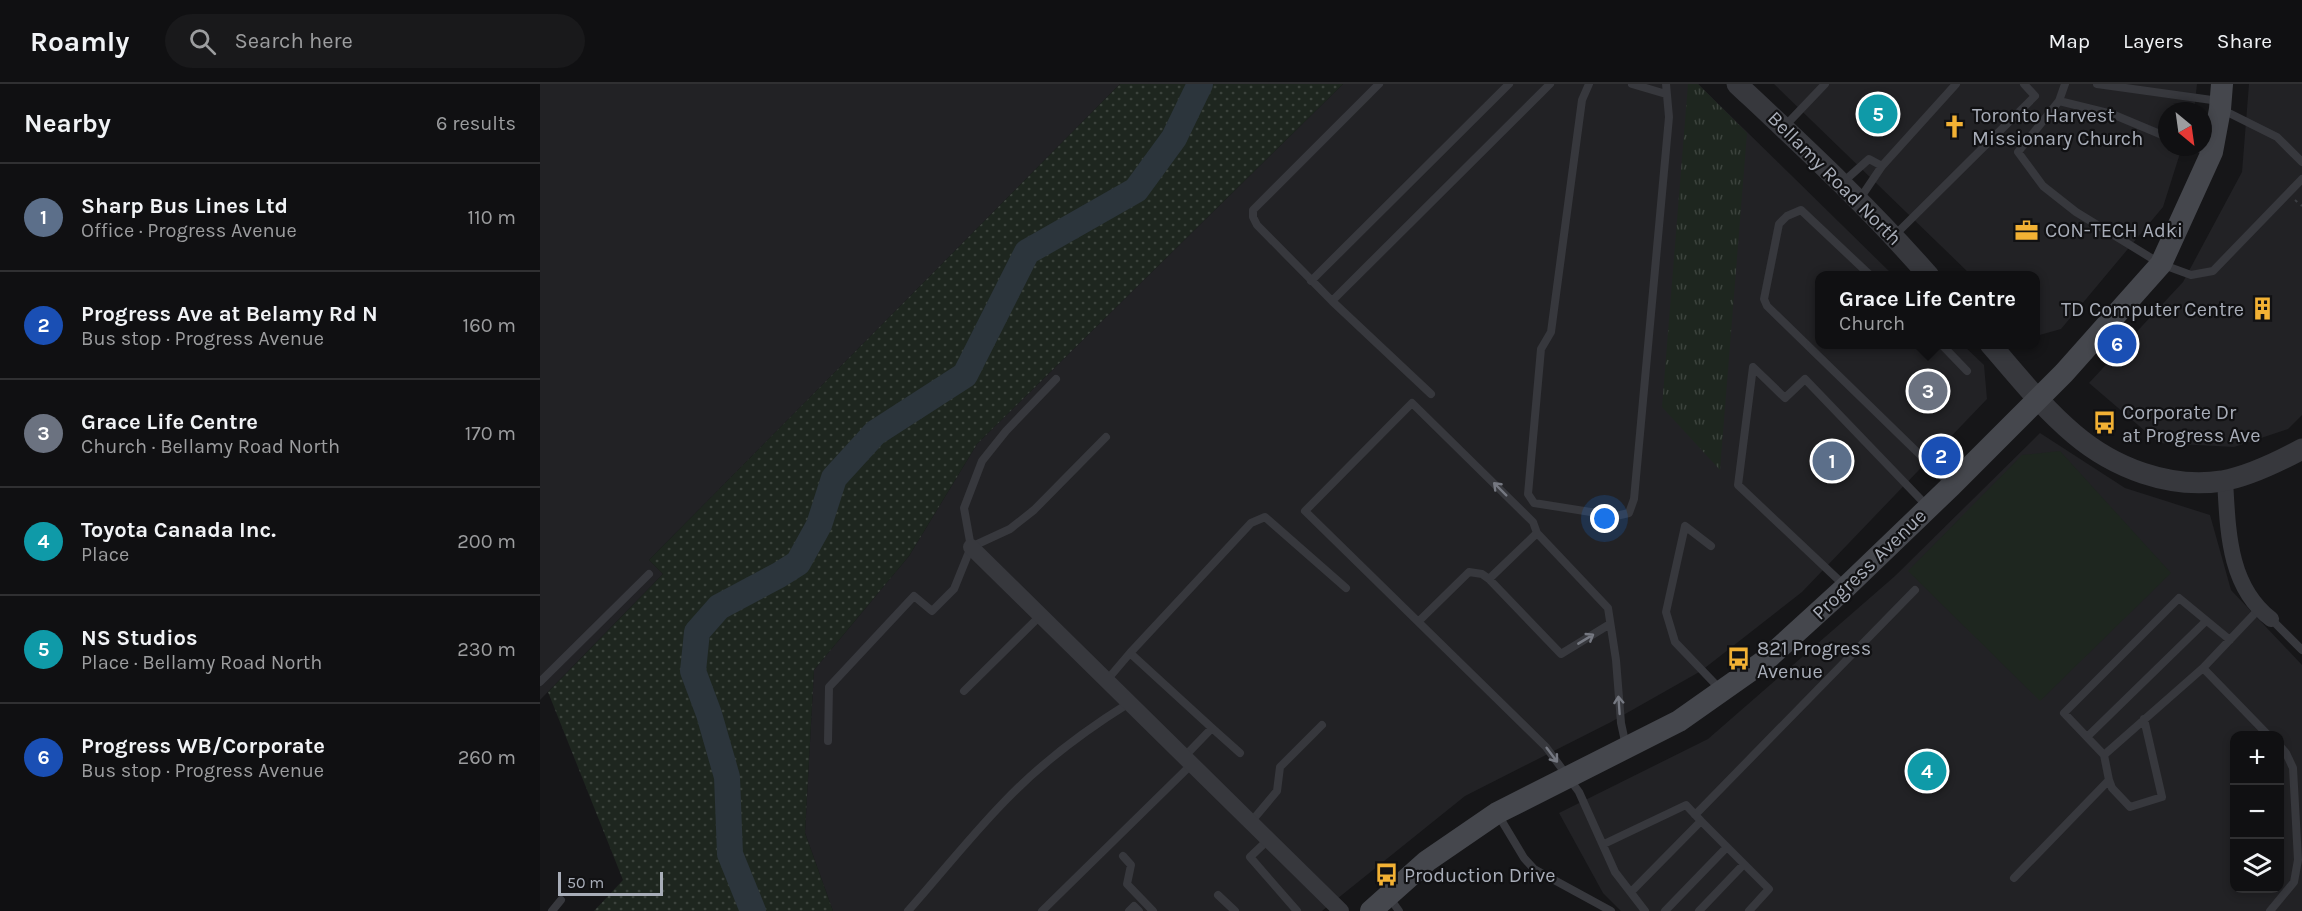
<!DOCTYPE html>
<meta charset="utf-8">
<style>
:root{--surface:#101012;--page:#19191b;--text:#f1f3f6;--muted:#9c9d9f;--line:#303032;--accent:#0b8043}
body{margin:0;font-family:Karla,sans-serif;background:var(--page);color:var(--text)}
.controls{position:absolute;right:18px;bottom:18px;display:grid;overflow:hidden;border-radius:12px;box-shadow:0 3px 9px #0003}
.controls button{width:54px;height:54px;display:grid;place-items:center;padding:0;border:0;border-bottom:2px solid var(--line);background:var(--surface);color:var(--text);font:30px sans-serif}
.compass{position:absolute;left:1618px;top:18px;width:54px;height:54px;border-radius:50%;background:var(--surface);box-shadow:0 3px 9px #0003;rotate:151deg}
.scale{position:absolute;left:18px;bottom:15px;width:105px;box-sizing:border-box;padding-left:6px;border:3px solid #a8adb8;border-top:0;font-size:16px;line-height:21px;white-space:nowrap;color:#a8adb8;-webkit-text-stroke:4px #111113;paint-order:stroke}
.you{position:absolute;left:1065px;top:435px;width:21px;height:21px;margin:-15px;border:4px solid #fff;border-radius:50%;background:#1a73e8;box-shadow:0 0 0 9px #1a73e833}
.badge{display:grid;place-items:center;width:39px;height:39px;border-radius:50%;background:var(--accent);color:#fff;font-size:20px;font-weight:700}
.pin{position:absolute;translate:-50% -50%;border:3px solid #fff;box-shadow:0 2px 6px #0006}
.popup{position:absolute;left:1275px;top:187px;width:225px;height:78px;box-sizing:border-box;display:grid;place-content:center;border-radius:12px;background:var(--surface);filter:drop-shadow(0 2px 4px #0005);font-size:20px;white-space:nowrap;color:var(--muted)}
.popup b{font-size:22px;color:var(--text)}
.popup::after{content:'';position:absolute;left:50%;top:100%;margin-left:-12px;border:12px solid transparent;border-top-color:var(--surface)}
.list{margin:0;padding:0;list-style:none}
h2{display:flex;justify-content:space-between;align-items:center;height:78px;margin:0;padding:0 24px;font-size:26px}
h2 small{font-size:20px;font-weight:400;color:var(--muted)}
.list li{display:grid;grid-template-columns:39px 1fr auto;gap:18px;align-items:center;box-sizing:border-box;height:108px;padding:0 24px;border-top:2px solid var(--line)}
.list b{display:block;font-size:22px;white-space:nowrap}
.list p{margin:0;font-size:20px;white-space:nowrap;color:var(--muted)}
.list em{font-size:20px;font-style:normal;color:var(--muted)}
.icon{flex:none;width:33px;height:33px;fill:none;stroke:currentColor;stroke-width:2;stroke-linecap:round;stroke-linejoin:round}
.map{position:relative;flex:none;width:1762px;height:827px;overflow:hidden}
header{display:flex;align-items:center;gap:36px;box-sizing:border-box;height:84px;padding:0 30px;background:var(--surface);border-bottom:2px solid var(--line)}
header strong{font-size:28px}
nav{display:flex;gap:33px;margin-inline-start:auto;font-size:21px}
.search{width:420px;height:54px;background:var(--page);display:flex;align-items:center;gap:15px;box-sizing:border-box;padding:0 21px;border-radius:33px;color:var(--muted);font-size:22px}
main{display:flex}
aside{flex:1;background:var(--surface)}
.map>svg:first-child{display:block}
.built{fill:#222225;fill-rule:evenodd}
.grass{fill:url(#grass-dots)}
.park{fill:url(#park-tufts)}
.pitch{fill:#1e261f}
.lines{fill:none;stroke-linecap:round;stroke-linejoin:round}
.river{stroke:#2c353c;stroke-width:26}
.path{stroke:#3d3f44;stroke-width:2;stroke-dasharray:3 4.5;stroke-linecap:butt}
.service{stroke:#37383d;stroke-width:8}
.minor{stroke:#37383d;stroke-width:16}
.tertiary{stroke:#37383d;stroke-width:21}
.secondary{stroke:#45474d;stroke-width:22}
.oneway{stroke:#757881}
.labels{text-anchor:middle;stroke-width:4.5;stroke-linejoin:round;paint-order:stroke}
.poi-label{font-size:20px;fill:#a8adb8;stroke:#111113;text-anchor:start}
.street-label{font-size:20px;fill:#a8adb8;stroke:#111113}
</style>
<header>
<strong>Roamly</strong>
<div class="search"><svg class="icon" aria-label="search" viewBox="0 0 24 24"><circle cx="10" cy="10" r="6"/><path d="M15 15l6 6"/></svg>Search here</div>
<nav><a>Map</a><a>Layers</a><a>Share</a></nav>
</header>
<main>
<aside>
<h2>Nearby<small>6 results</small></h2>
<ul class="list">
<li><span class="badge" style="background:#5c6f8a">1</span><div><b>Sharp Bus Lines Ltd</b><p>Office · Progress Avenue</p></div><em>110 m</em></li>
<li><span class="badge" style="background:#1a4fb4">2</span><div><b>Progress Ave at Belamy Rd N</b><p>Bus stop · Progress Avenue</p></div><em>160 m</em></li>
<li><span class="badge" style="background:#6b7280">3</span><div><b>Grace Life Centre</b><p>Church · Bellamy Road North</p></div><em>170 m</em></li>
<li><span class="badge" style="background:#0f9aa8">4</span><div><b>Toyota Canada Inc.</b><p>Place</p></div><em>200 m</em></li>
<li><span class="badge" style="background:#0f9aa8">5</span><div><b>NS Studios</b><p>Place · Bellamy Road North</p></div><em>230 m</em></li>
<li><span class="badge" style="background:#1a4fb4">6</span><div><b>Progress WB/Corporate</b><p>Bus stop · Progress Avenue</p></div><em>260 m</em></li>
</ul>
</aside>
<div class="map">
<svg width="1762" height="827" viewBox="0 0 1762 827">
<defs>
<pattern id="grass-dots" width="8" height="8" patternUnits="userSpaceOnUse" patternTransform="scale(1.5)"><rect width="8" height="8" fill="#1e261f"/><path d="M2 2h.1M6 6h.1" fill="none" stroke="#3c433d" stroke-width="1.8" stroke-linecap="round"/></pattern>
<pattern id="park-tufts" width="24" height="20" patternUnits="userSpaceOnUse" patternTransform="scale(1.5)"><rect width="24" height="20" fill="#1e261f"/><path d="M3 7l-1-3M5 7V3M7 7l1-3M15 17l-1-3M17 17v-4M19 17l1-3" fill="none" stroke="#3c433d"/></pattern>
</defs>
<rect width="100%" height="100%" fill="#161618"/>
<path class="built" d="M0 0H580L109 476 123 490 0 616Z
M803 0H1158L1353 191 1280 192V260L1423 261 1444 281 1447 315 1262 508 1161 587 1071 638 925 712 782 827H293L265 749 274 586 369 472 437 360Z
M1234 0H1657L1654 27H1627V63H1642L1623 123 1521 245 1496 252V192L1431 191Z
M1709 0H1762V331L1748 345 1694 363 1619 359 1549 299 1643 198 1702 88Z
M1500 349 1585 404 1670 431 1691 506 1762 581V827H1081L1063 809 1019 729 1168 655 1355 492ZM1694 652H1740V804H1694Z"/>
<path class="grass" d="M580 0H803L437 360 369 472 274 586 265 749 293 827H54L83 796 8 608 123 490 109 476Z"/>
<path class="park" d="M1148 0H1158L1207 49 1180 386 1122 323Z"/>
<path class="pitch" d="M1520 367 1631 489 1500 617 1368 487 1482 371Z"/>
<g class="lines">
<path class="river" d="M213 827 190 770 187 693 169 630 153 587 157 548 179 523 239 491 258 479 279 441 294 394 335 349 425 291 487 168 596 106 634 54 660 0"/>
<path class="path" d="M1755 116 1762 122"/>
<path class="service" d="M839 0 713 126V133L717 141 792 217 891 310
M1049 0 1042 16 1011 248 1001 265 988 410 994 419 1076 432 1089 429 1094 415 1129 33 1126 0
M1092 0 1126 10
M1525 0 1519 17 1478 68 1503 102 1536 128 1621 180 1651 191 1673 187 1762 95
M1557 0 1679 17
M1519 17 1572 30 1627 53
M1683 26 1737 53 1762 78
M1244 43 1285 0
M1654 63 1671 68
M1302 99 1329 75 1342 82
M1319 116 1342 82 1416 0
M1355 151 1495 12 1484 0
M1331 192 1261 126 1247 132 1239 140 1224 215 1227 222 1410 400
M771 197 969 0
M792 217 1010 0
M1401 260 1427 287
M997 449 993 438 872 319 765 427 1006 663 1039 708 1075 788 1105 827
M1171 462 1145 442 1126 528 1135 558 1180 605
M431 463 470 445 494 426 566 353
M1306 503 1198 401 1213 283 1245 314 1265 295 1388 423
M1731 535 1762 566
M879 537 929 488 942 490 949 495
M1070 540 1021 570 949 495 997 449 1068 524 1076 576 1081 639 1086 662
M1663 584 1729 652
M567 596 590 569
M0 598 109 490
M424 607 501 531
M672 644 700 669
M1547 653 1666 537
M288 657 289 603 374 512 392 527 414 505 431 463 424 424 442 377 466 347 516 295
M1564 671 1524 629 1639 514 1690 556
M645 672 672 644 590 569 711 439 725 433 806 504
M1569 696 1572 704 1590 723 1622 713 1604 635
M957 729 984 774 994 785 1071 827
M1155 731 1375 506
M711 738 737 707 740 683 782 641
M729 755 710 773 757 827
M1064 760 1146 721 1161 737 1091 808
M583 772 591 781 587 800 613 827
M1204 780 1229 805 1209 827
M1474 794 1569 696 1564 671 1663 584 1719 525
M678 811 695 827
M849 813 859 827
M12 827 21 816
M368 827C400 791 430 753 463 719 500 680 544 647 589 619
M502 827 652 680
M589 827 594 822 599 827
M1125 827 1187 763 1161 737
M1159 827 1204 780 1187 763
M1730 827 1754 798 1758 776 1753 684 1746 669 1740 662"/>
<path class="minor" d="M1685 396C1688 446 1688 502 1731 535
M431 463 801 827"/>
<path class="tertiary" d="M1197 0C1263 62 1329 123 1389 192
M1450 260C1477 291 1503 324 1534 350 1574 384 1629 405 1682 397 1710 392 1738 378 1762 365"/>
<path class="secondary" d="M831 827 887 777 957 729 1139 637 1227 575 1306 503 1411 402 1524 289 1621 180 1672 68 1680 25 1682 0"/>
</g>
<defs><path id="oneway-shaft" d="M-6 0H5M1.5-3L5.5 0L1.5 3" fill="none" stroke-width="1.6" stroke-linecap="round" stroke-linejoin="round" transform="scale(1.5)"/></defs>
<g class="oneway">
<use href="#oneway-shaft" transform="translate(960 405) rotate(-135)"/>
<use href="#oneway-shaft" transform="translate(1046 555) rotate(-31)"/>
<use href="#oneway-shaft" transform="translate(1079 621) rotate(-94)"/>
<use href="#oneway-shaft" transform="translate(1012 671) rotate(53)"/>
</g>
<defs>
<symbol id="church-bare" viewBox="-9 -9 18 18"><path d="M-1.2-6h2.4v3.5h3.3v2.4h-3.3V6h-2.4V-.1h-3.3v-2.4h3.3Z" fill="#f2b134" stroke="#111113" stroke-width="2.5" paint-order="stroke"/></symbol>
<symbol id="office-bare" viewBox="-9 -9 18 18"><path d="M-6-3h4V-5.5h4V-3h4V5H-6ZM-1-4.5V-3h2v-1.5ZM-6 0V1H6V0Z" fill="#f2b134" stroke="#111113" stroke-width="2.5" paint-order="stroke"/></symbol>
<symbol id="building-bare" viewBox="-9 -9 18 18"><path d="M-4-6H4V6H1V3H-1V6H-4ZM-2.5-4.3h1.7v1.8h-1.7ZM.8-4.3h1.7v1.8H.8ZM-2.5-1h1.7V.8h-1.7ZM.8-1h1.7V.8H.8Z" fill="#f2b134" stroke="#111113" stroke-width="2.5" paint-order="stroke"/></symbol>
<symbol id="bus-bare" viewBox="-9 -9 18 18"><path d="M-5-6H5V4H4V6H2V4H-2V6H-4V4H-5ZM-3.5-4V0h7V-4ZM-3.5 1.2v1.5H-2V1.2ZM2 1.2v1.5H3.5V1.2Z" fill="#f2b134" stroke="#111113" stroke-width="2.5" paint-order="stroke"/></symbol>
</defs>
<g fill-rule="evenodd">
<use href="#church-bare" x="1398" y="26" width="33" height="33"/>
<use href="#office-bare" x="1470" y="130" width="33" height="33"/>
<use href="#building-bare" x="1706" y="208" width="33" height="33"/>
<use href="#bus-bare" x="1548" y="322" width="33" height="33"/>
<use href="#bus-bare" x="1182" y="558" width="33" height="33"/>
<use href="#bus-bare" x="830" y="774" width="33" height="33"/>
</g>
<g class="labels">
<g class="poi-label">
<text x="1432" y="38">Toronto Harvest<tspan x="1432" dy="23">Missionary Church</tspan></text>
<text x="1505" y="153">CON-TECH Adki</text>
<text x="1704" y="232" text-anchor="end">TD Computer Centre</text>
<text x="1582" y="335">Corporate Dr<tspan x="1582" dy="23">at Progress Ave</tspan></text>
<text x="1217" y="571">821 Progress<tspan x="1217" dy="23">Avenue</tspan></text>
<text x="864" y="798">Production Drive</text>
</g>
<g class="street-label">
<text transform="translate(1295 94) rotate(45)" y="7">Bellamy Road North</text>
<text transform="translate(1329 480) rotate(-44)" y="7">Progress Avenue</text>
</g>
</g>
</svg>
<div class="controls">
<button>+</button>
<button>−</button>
<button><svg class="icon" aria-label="layers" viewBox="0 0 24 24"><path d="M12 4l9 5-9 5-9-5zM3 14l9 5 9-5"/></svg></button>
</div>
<svg class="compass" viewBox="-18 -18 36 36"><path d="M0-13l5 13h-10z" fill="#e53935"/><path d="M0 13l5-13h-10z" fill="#9c9d9f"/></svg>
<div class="scale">50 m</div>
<div class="you"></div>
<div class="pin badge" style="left:1292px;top:377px;background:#5c6f8a">1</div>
<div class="pin badge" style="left:1401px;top:372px;background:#1a4fb4">2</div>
<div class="pin badge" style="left:1388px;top:307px;background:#6b7280">3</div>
<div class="popup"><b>Grace Life Centre</b>Church</div>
<div class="pin badge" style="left:1387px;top:687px;background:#0f9aa8">4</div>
<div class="pin badge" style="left:1338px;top:30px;background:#0f9aa8">5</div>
<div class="pin badge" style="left:1577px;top:260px;background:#1a4fb4">6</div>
</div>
</main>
